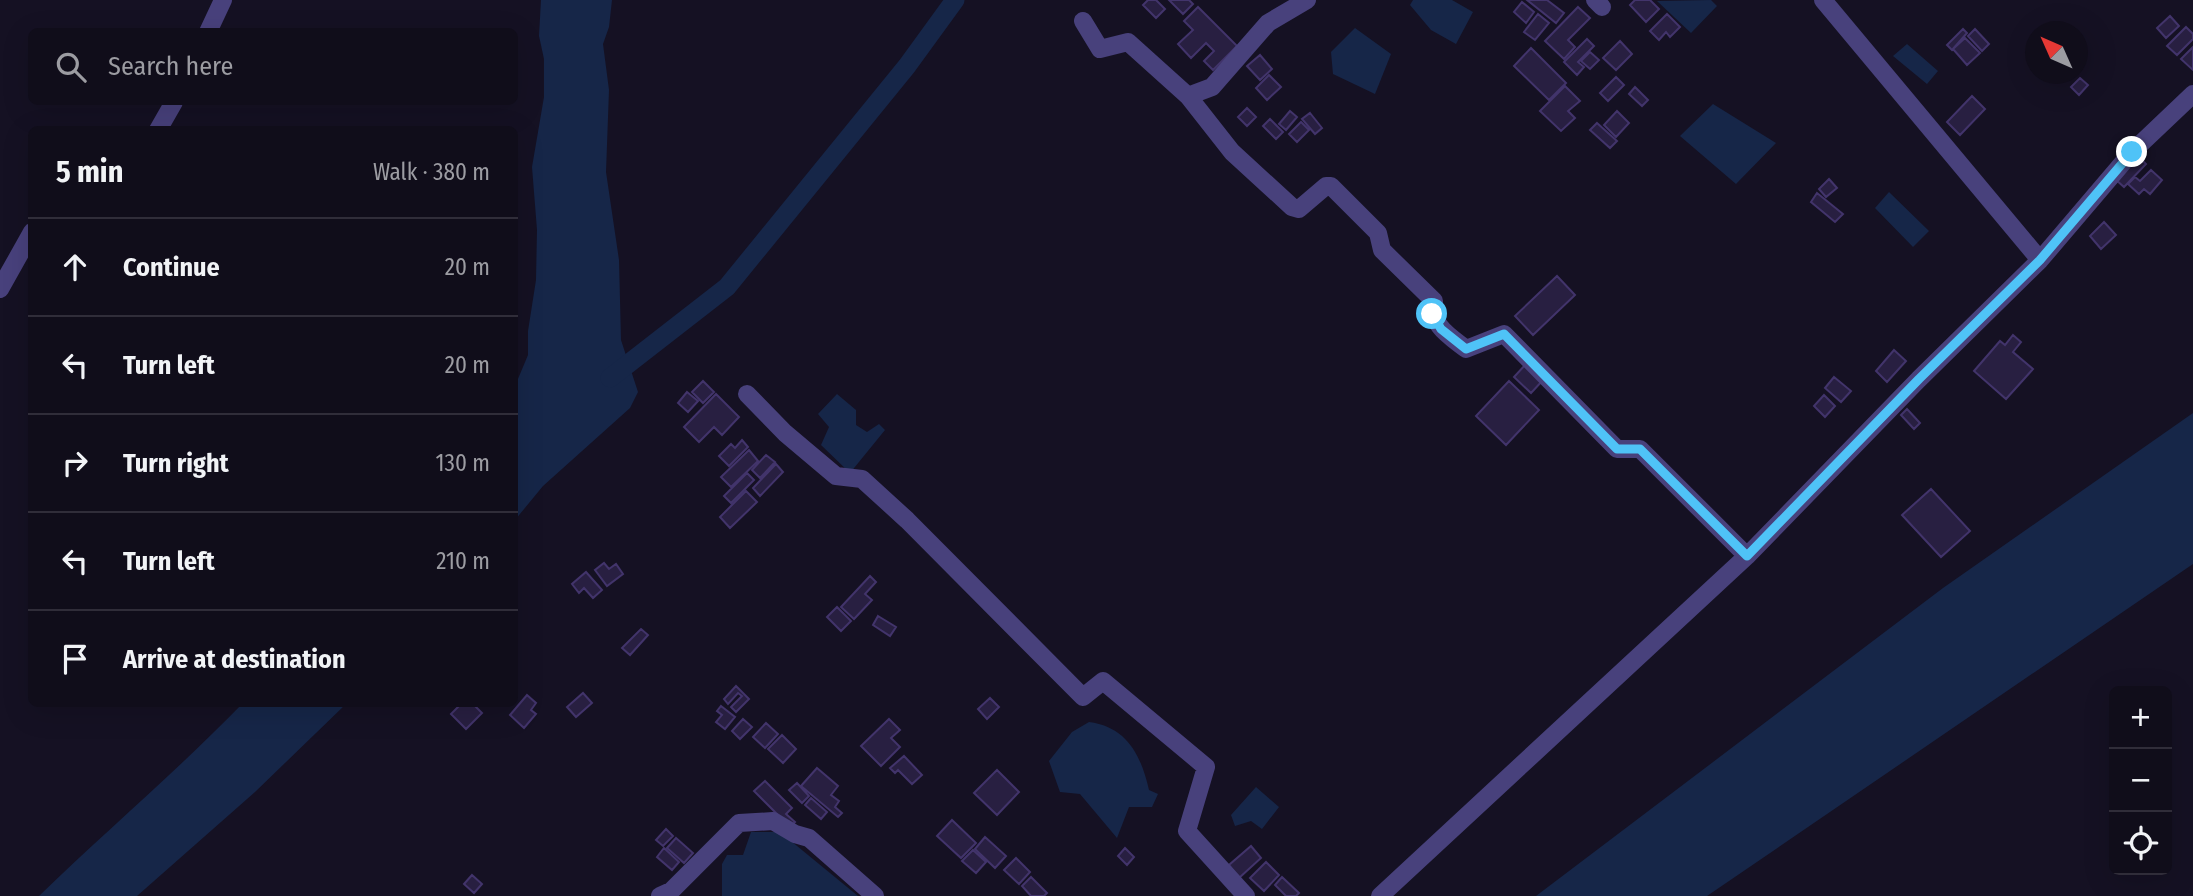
<!DOCTYPE html>
<meta charset="utf-8">
<style>
:root{--surface:#100d1a;--page:#191623;--text:#f1f3f6;--muted:#9c9ca2;--line:#302d39}
body{margin:0;font-family:"Fira Sans Condensed",sans-serif;background:var(--page);color:var(--text)}
.controls{position:absolute;right:21px;bottom:21px;display:grid;overflow:hidden;border-radius:10px;box-shadow:0 7px 28px #0002}
.controls button{width:63px;height:63px;display:grid;place-items:center;padding:0;border:0;border-bottom:2px solid var(--line);background:var(--surface);color:var(--text);font:35px sans-serif}
.compass{position:absolute;left:2025px;top:21px;width:63px;height:63px;border-radius:50%;background:var(--surface);box-shadow:0 7px 28px #0002;rotate:315deg}
.stop{position:absolute;width:21px;height:21px;margin:-16px;border:5px solid #4fc3f7;border-radius:50%;background:#fff}
.stop.end{background:#4fc3f7;border-color:#fff;box-shadow:0 2px 7px #0008}
.list{margin:0;padding:0;list-style:none}
h2{display:flex;justify-content:space-between;align-items:center;height:91px;margin:0;padding:0 28px;font-size:30px}
h2 small{font-size:23px;font-weight:400;color:var(--muted)}
.list li{display:grid;grid-template-columns:46px 1fr auto;gap:21px;align-items:center;box-sizing:border-box;height:98px;padding:0 28px;border-top:2px solid var(--line)}
.list b{display:block;font-size:26px;white-space:nowrap}
.list em{font-size:23px;font-style:normal;color:var(--muted)}
.icon{flex:none;width:38px;height:38px;fill:none;stroke:currentColor;stroke-width:2;stroke-linecap:round;stroke-linejoin:round}
.map{position:relative;flex:none;width:2193px;height:896px;overflow:hidden}
.search{position:absolute;background:var(--surface);box-shadow:0 7px 28px #0002;left:28px;top:28px;width:490px;height:77px;display:flex;align-items:center;gap:18px;box-sizing:border-box;padding:0 24px;border-radius:10px;color:var(--muted);font-size:26px}
.panel{position:absolute;background:var(--surface);box-shadow:0 7px 28px #0002;left:28px;top:126px;width:490px;height:581px;border-radius:10px}
.map>svg:first-child{display:block}
.water{fill:#162648}
.lines{fill:none;stroke-linecap:round;stroke-linejoin:round}
.canal{stroke:#162648;stroke-width:19}
.building{fill:#281f41;stroke:#42346b;stroke-width:2}
.minor{stroke:#48417c;stroke-width:18}
.route{stroke:#4fc3f7;stroke-width:9}
</style>
<div class="map">
<svg width="2193" height="896" viewBox="0 0 2193 896">
<rect width="100%" height="100%" fill="#151123"/>
<path class="water" d="M541 0H612L609 27 603 44 609 90 606 172 619 260 621 340 638 392 630 408 543 486 515 520V386L528 355V331L536 280 537 230 532 167 544 97V59L539 36Z
M1413 0H1452L1473 12 1456 44 1431 30 1410 5Z
M1711 0 1717 6 1691 33 1657 1Z
M1355 28 1391 54 1375 94 1333 74 1331 52Z
M1907 44 1938 71 1927 84 1893 56Z
M1713 104 1776 143 1736 184 1680 136Z
M1889 192 1929 231 1913 247 1875 208Z
M837 394 856 410V425L867 432 879 424 885 430 850 473 821 445 829 427 818 414Z
M2193 413V564L1707 896H1536L1943 588Z
M242 704H346L255 792 137 896H39C106 831 177 771 242 704Z
M1089 722C1127 727 1141 755 1149 790L1158 794 1152 807H1129L1117 838 1080 794 1060 792 1049 761 1072 732Z
M1256 787 1279 807 1262 829 1251 821 1235 826 1231 815Z
M751 832H780L858 896H722V864L727 855H743Z"/>
<g class="lines">
<path class="canal" d="M610 378 727 287 907 66 955 0"/>
</g>
<path class="building" d="M1148 0H1156L1165 9 1156 18 1143 5Z
M1169 0H1189L1193 4 1183 14Z
M1527 0H1547L1564 13 1556 23Z
M1635 0H1650L1659 9 1646 22 1630 5Z
M1522 2 1534 12 1526 23 1514 12Z
M1198 7 1237 46 1213 70 1204 61 1214 51 1206 43 1191 58 1178 44 1193 30 1184 21Z
M1578 7 1590 18 1568 40 1575 47 1564 59 1545 41Z
M1538 14 1549 23 1535 40 1524 32Z
M1667 14 1680 27 1670 37 1666 32 1659 40 1650 31Z
M2170 16 2179 26 2166 38 2157 28Z
M2186 27 2193 34V39L2177 55 2167 46Z
M1963 29 1967 33 1952 50 1947 45Z
M1975 29 1989 44 1982 51 1968 36Z
M1965 38 1980 53 1967 65 1953 49Z
M1587 39 1594 46 1578 62 1584 67 1577 75 1564 62Z
M1620 41 1632 54 1616 70 1603 58Z
M2193 47V70L2181 59Z
M1531 48 1566 83 1549 100 1514 66Z
M1590 52 1599 60 1590 69 1581 61Z
M1260 55 1272 69 1260 80 1247 66Z
M1269 75 1281 87 1267 100 1256 88Z
M1616 77 1624 85 1608 101 1600 93Z
M2080 78 2088 85 2079 95 2071 87Z
M1565 86 1580 101 1568 111 1575 118 1561 131 1540 111Z
M1635 87 1648 100 1642 106 1629 94Z
M1972 96 1985 109 1960 135 1947 122Z
M1247 108 1256 117 1247 126 1238 117Z
M1290 111 1297 117 1286 130 1279 124Z
M1617 111 1629 123 1616 137 1604 125Z
M1310 113 1322 128 1315 134 1302 119Z
M1270 119 1283 132 1276 139 1263 126Z
M1301 122 1309 130 1297 142 1289 134Z
M1597 123 1617 141 1610 148 1590 130Z
M2137 155 2146 164 2124 187 2115 179Z
M2151 170 2162 180 2150 194 2144 189 2139 194 2128 184 2135 177 2140 181Z
M1829 179 1837 188 1826 197 1819 189Z
M1817 193 1843 214 1835 222 1811 202Z
M2104 222 2116 235 2101 249 2090 236Z
M1557 276 1575 295 1533 335 1515 316Z
M2013 335 2021 342 2013 352 2033 369 2006 399 1974 371 2000 341 2005 345Z
M1894 350 1906 361 1887 382 1876 371Z
M1527 363 1544 379 1531 393 1514 377Z
M1834 377 1851 391 1841 402 1825 388Z
M703 381 714 392 703 403 692 392Z
M1509 381 1539 410 1506 445 1476 416Z
M687 392 698 401 688 412 678 403Z
M716 394 739 417 722 435 714 427 699 442 684 427Z
M1824 395 1835 406 1825 417 1814 406Z
M1907 409 1920 423 1914 429 1901 415Z
M742 440 748 447 729 466 719 456 731 444 735 448Z
M749 450 758 461 731 487 721 477Z
M766 455 775 462 760 478 752 470Z
M776 464 783 472 760 496 753 488Z
M747 473 754 480 731 503 724 496Z
M1931 489 1970 531 1941 557 1902 515Z
M746 491 757 502 730 528 720 517Z
M604 563 609 569 616 564 623 574 607 586 595 570Z
M586 572 602 590 593 598 584 588 579 593 572 584Z
M870 576 876 582 865 594 872 600 854 619 841 607Z
M837 607 851 621 841 631 827 617Z
M878 616 896 627 890 636 873 625Z
M641 629 648 635 630 655 622 648Z
M736 686 749 699 736 712 731 707 742 696 738 693 728 704 724 699Z
M583 693 592 703 576 717 567 707Z
M527 695 536 703 531 710 536 714 524 728 510 715Z
M990 698 999 707 987 719 978 709Z
M461 704H473L482 713 466 729 451 714Z
M721 706 735 717 725 729 716 722 722 715 717 711Z
M743 719 752 727 740 739 732 731Z
M889 719 900 730 891 738 900 747 881 766 861 746Z
M766 723 778 734 765 748 753 737Z
M782 735 796 749 783 763 768 749Z
M904 756 922 775 912 784 898 770 895 773 890 768Z
M817 768 838 786 831 795 839 801 835 807 842 813 838 817 801 786Z
M997 770 1019 792 997 815 974 793Z
M765 781 792 808 786 814 795 822 790 827 754 791Z
M797 783 809 796 802 803 789 790Z
M811 798 827 812 821 819 805 805Z
M952 820 976 843 961 858 937 836Z
M666 829 673 836 663 846 656 840Z
M985 837 1006 856 995 868 975 849Z
M676 838 693 853 684 863 667 848Z
M1251 846 1261 858 1239 878 1229 865Z
M664 848 679 862 672 870 657 857Z
M1125 848 1134 857 1127 865 1118 856Z
M973 850 986 862 976 873 962 861Z
M1016 858 1030 872 1019 884 1004 870Z
M1266 862 1279 875 1264 891 1250 878Z
M472 875 482 884 474 893 464 884Z
M1031 877 1047 893 1044 896H1031L1022 886Z
M1282 877 1299 893 1296 896H1286L1275 885Z"/>
<g class="lines">
<path class="minor" d="M1595 0 1602 7
M1823 0 2040 260
M1083 21 1100 49 1128 42 1188 96 1232 152 1292 207 1299 209 1326 186H1331L1378 233 1382 250 1434 301C1430 325 1448 335 1466 349L1504 334 1617 449H1640L1747 556
M208 32 223 0
M1188 96 1212 87 1268 23 1307 0
M158 130 174 102
M0 289 32 232
M747 394 785 433 836 476 862 479 907 520 1083 697 1103 681 1206 767 1187 831 1246 896
M660 896 671 891 739 823 773 821 795 834 809 838 875 896
M1380 896 1747 556 1919 379 2040 260 2132 152 2193 94"/>
</g>
<g class="lines">
<path class="route" d="M1432 314 1441 329 1466 349 1504 334 1617 449H1640L1747 556 1919 379 2040 260 2132 152"/>
</g>
</svg>
<div class="controls">
<button>+</button>
<button>−</button>
<button><svg class="icon" aria-label="locate" viewBox="0 0 24 24"><circle cx="12" cy="12" r="6"/><path d="M12 2v4M12 18v4M2 12h4M18 12h4"/></svg></button>
</div>
<svg class="compass" viewBox="-18 -18 36 36"><path d="M0-13l5 13h-10z" fill="#e53935"/><path d="M0 13l5-13h-10z" fill="#9c9ca2"/></svg>
<div class="stop" style="left:1432px;top:314px"></div>
<div class="stop end" style="left:2132px;top:152px"></div>
<div class="search"><svg class="icon" aria-label="search" viewBox="0 0 24 24"><circle cx="10" cy="10" r="6"/><path d="M15 15l6 6"/></svg>Search here</div>
<section class="panel">
<h2>5 min<small>Walk · 380 m</small></h2>
<ul class="list">
<li><svg class="icon" aria-label="ahead" viewBox="0 0 24 24"><path d="M12 20V5M6 11l6-6 6 6"/></svg><div><b>Continue</b></div><em>20 m</em></li>
<li><svg class="icon" aria-label="left" viewBox="0 0 24 24"><path d="M17 20v-9H6M10 6l-5 5 5 5"/></svg><div><b>Turn left</b></div><em>20 m</em></li>
<li><svg class="icon" aria-label="right" viewBox="0 0 24 24"><path d="M7 20v-9h11M14 6l5 5-5 5"/></svg><div><b>Turn right</b></div><em>130 m</em></li>
<li><svg class="icon" aria-label="left" viewBox="0 0 24 24"><path d="M17 20v-9H6M10 6l-5 5 5 5"/></svg><div><b>Turn left</b></div><em>210 m</em></li>
<li><svg class="icon" aria-label="arrive" viewBox="0 0 24 24"><path d="M6 21V4h12l-3 4 3 4H6"/></svg><div><b>Arrive at destination</b></div></li>
</ul>
</section>
</div>
